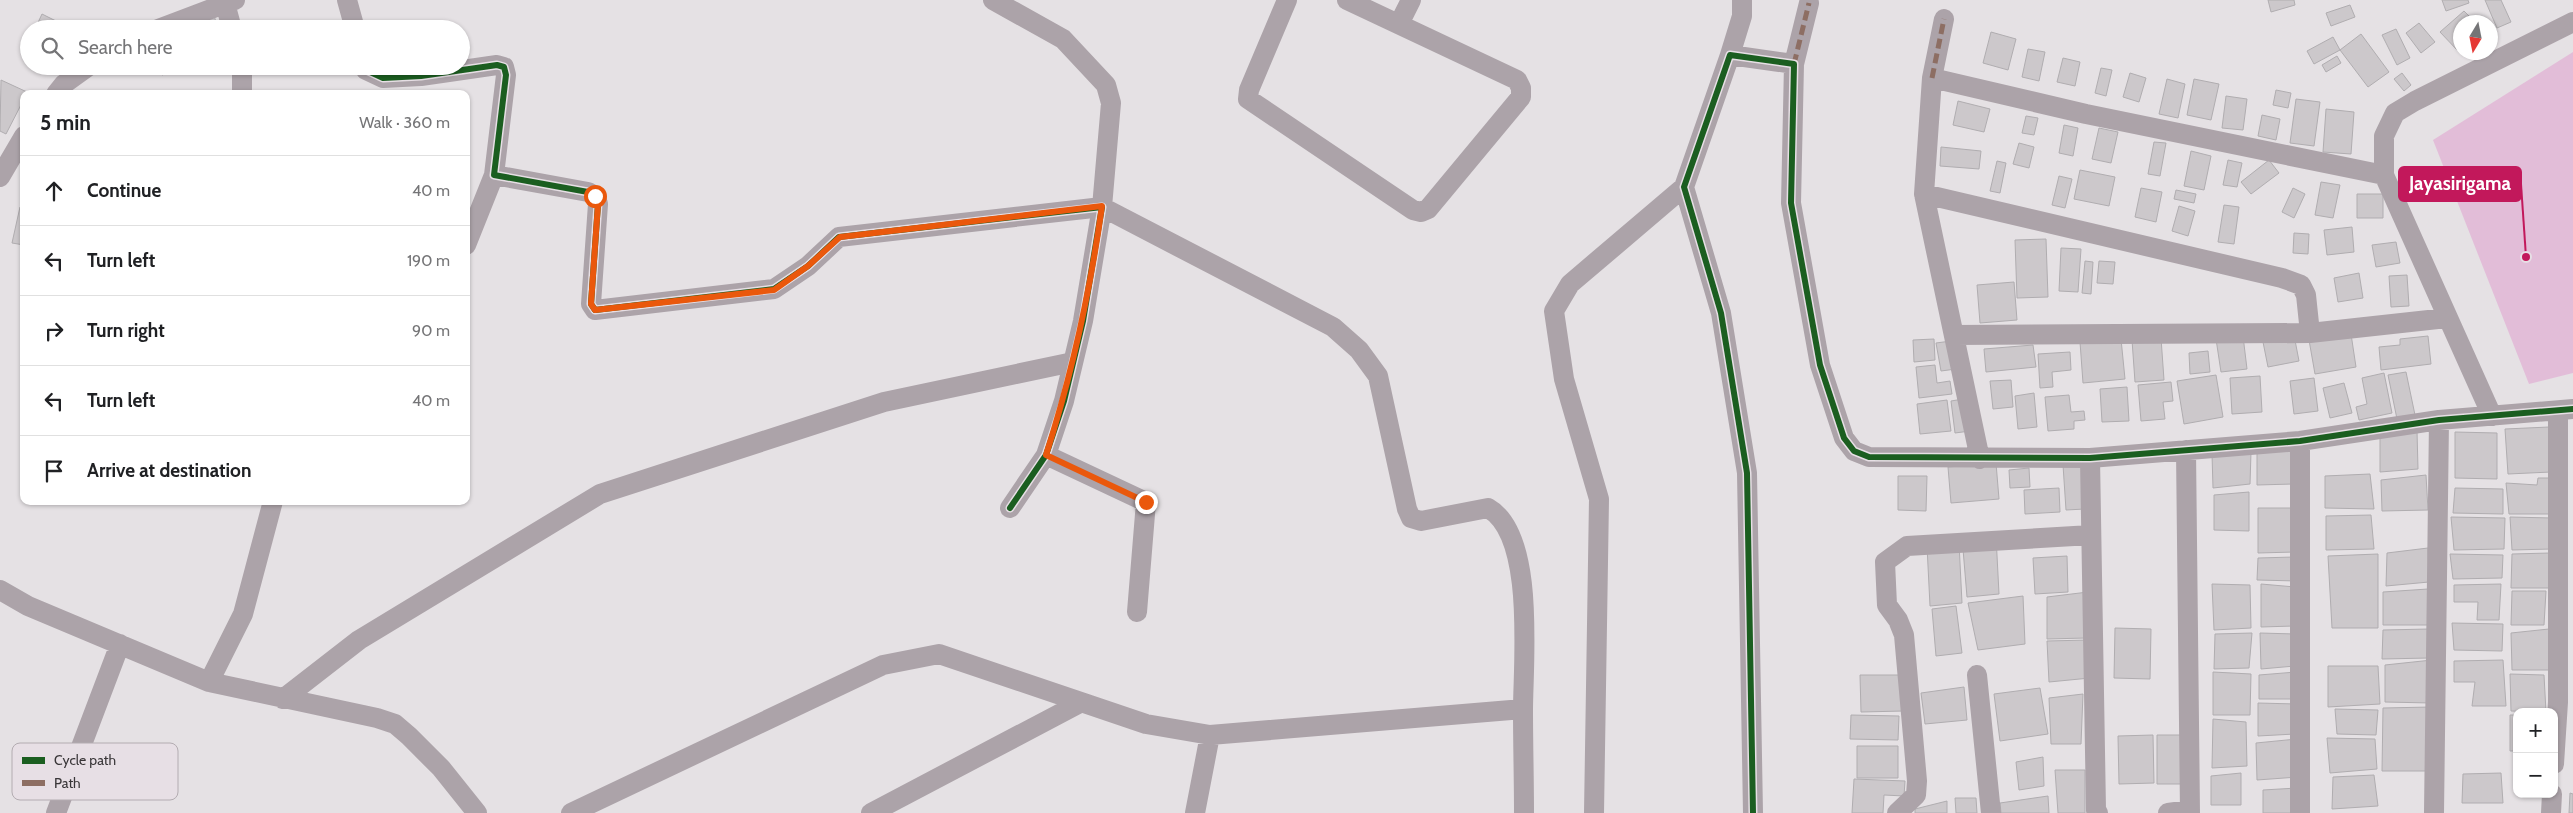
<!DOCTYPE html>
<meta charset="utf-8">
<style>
:root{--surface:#fff;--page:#f6f6f6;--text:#202124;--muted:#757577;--line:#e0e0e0}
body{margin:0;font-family:Cabin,sans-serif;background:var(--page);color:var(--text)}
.controls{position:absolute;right:15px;bottom:15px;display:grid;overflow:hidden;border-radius:10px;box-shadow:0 1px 4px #0004}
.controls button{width:45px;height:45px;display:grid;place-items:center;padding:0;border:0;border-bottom:1px solid var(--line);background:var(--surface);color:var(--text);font:25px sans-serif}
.compass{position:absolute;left:2453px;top:15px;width:45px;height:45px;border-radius:50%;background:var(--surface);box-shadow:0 1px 4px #0004;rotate:190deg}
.stop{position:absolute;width:15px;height:15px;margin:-11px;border:4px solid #ea580c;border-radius:50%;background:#fff}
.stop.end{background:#ea580c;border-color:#fff;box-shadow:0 1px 5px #0008}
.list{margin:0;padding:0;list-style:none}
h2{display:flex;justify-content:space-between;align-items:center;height:65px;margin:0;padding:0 20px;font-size:21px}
h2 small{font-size:16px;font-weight:400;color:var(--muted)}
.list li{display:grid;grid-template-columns:32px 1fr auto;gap:15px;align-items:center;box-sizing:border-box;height:70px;padding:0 20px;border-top:1px solid var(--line)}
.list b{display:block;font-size:19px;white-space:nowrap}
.list em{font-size:16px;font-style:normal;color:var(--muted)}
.icon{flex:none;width:28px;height:28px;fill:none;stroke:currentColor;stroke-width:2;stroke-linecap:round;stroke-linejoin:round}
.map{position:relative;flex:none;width:2573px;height:813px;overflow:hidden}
.search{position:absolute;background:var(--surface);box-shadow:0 1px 4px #0004;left:20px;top:20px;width:450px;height:55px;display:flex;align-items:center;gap:12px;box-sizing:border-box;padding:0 18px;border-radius:28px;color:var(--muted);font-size:19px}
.panel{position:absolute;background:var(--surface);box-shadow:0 1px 4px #0004;left:20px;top:90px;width:450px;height:415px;border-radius:10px}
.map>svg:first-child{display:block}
.green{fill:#e2bdd8}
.building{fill:#ccc8cb;stroke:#b0adb0}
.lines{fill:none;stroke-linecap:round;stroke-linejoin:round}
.street{stroke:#aca3a9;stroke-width:20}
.quiet{stroke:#8d6e63;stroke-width:5;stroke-dasharray:10 5;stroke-linecap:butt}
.cycleway-casing{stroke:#e7dfe5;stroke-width:9}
.cycleway{stroke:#1b5e20;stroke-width:6}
.route{stroke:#ea580c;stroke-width:6}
.key{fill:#e7dfe5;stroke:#b3acb1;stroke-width:1}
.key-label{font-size:14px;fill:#393638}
.leader{fill:none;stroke:#c2185b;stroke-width:2}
.callout-dot{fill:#c2185b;stroke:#e7dfe5;stroke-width:2}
.callout{fill:#c2185b;stroke:#c2185b;stroke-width:2}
.callout-label{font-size:19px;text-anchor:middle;font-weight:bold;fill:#fff}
</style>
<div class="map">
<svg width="2573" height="813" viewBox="0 0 2573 813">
<rect width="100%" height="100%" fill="#e5e1e4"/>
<path class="green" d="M2573 52V373L2529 384 2433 140Z"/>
<path class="building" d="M2268 0H2294L2295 5 2271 12Z
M2442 0H2468L2469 3 2446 11Z
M2485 0H2501L2511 22 2497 28Z
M2350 5 2355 17 2331 26 2326 13Z
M2464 11 2475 22H2460V48L2458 51 2440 32Z
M213 12 218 29H191L188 20Z
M42 14 70 28V29H35Z
M2419 23 2435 42 2421 53 2406 33Z
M2396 29 2410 58 2397 65 2382 35Z
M1991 32 2016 39 2008 70 1983 63Z
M2361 34 2389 72 2368 87 2340 50Z
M2333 37 2340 50 2314 64 2307 51Z
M2028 49 2045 52 2039 81 2022 77Z
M2337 56 2341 63 2326 72 2322 65Z
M2063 58 2080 62 2075 86 2057 82Z
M159 66H186L162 75Z
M2101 68 2112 70 2106 96 2095 93Z
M2130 73 2146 78 2139 102 2123 97Z
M2402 73 2411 85 2404 91 2394 79Z
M2167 79 2185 84 2178 118 2159 114Z
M2194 79 2219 84 2211 120 2187 115Z
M1 80 27 92 24 94V99L6 134 0 131Z
M2276 90 2291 93 2288 108 2273 105Z
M2226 96 2247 99 2243 130 2222 128Z
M2296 99 2320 102 2314 146 2290 143Z
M1958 101 1990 109 1984 132 1953 125Z
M2326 109 2354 112 2351 154 2323 152Z
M2262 115 2280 119 2276 140 2258 136Z
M2026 116 2038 118 2034 135 2022 133Z
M2064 125 2078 128 2073 156 2059 153Z
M2099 128 2118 132 2111 163 2092 159Z
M2154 142 2166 143 2160 176 2148 174Z
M2019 143 2034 147 2029 168 2013 164Z
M1941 147 1981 151 1979 169 1940 166Z
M2191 151 2211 156 2204 190 2184 186Z
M2228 160 2242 163 2237 187 2223 185Z
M2269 160 2279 173 2251 194 2241 182Z
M1997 161 2006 163 2000 193 1990 191Z
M2080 170 2115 177 2109 206 2074 199Z
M2059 176 2072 179 2065 208 2052 205Z
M2321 182 2340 185 2333 218 2315 215Z
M2141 188 2162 192 2156 222 2135 217Z
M2293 188 2305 194 2294 218 2282 212Z
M2176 190 2196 194 2194 203 2174 199Z
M2357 194H2383V218H2357Z
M2224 205 2239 207 2234 244 2218 242Z
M2179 206 2195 211 2188 236 2172 231Z
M20 207 24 208V245L12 243Z
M2352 227 2354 252 2327 255 2324 230Z
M2294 233 2309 234 2308 254 2293 253Z
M2046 239 2048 297 2017 298 2015 240Z
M2396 242 2400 263 2376 267 2372 245Z
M2061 248 2081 249 2078 292 2059 291Z
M2085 261 2093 262 2091 294 2082 293Z
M2099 261 2115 262 2113 284 2097 283Z
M2359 273 2363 298 2338 302 2334 278Z
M2407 275 2409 306 2391 307 2389 276Z
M2014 282 2017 320 1980 323 1977 285Z
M2351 334 2356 367 2315 374 2309 340Z
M2294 335 2299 361 2268 367 2263 342Z
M2243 336 2247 369 2221 372 2216 339Z
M2428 336 2431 364 2381 370 2379 347 2400 345V339Z
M2161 338 2164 380 2135 382 2132 340Z
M1934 339 1935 360 1914 362 1913 340Z
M2121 339 2125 379 2083 383 2080 342Z
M1951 341 1956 369 1941 371 1936 343Z
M2033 345 2036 367 1986 372 1984 349Z
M2208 351 2210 372 2190 374 2189 353Z
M2070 352 2071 370 2052 372 2053 387 2040 388 2038 354Z
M1935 365 1937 383 1950 381 1952 394 1919 398 1916 367Z
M2406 372 2415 415 2397 419 2388 375Z
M2384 373 2392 413 2359 420 2356 407 2367 404 2362 378Z
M2216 375 2223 417 2184 424 2177 381Z
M2260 376 2262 412 2232 414 2230 378Z
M2314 378 2318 411 2294 414 2290 381Z
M2011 380 2013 407 1993 409 1990 381Z
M2171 382 2173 401 2163 402 2165 419 2141 421 2138 385Z
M2344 383 2352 413 2330 418 2323 388Z
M2127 387 2129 421 2102 422 2100 389Z
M2034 393 2037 427 2018 429 2015 396Z
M2069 395 2071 412 2084 411 2085 420 2074 421V429L2048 431 2045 397Z
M1963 399 1970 431 1955 433 1951 401Z
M1947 400 1951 431 1920 434 1917 404Z
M2549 427 2551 472 2508 474 2505 429Z
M2417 431 2418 469 2380 472V437Z
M2455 432 2497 433V479L2455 478Z
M2292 447 2293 484 2257 485V450Z
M2251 452 2250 484 2213 488 2212 454Z
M1996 463 1999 499 1951 503 1948 467Z
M2082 464 2085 509 2066 510 2063 465Z
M2029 468 2030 487 2010 488 2009 470Z
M2370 474 2374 509 2325 508V476Z
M2426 475 2428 510 2382 511 2381 480Z
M1898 476H1927L1926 511 1898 510Z
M2538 478H2554L2553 514H2509L2506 483 2537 485Z
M2059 488 2060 512 2025 514 2024 490Z
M2455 488 2503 489V514L2453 513Z
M2249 492V531L2214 530V495Z
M2258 508H2292L2295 552 2258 553Z
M2371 515 2374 549 2326 550V516Z
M2451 517 2505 518 2504 549 2454 550Z
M2510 517 2552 518V549L2512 550Z
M1996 536 1999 594 1967 597 1962 537Z
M1959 543 1962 603 1930 606 1927 546Z
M2428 548 2429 582 2386 586 2387 553Z
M2550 553 2551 588H2511L2512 554Z
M2378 554V628H2332L2328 556Z
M2450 554 2503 555 2502 578 2453 579Z
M2067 556 2068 592 2035 594 2033 558Z
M2294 557 2297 581 2257 580 2258 558Z
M2212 584 2250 585 2251 628 2214 630Z
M2261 584 2295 587 2294 626 2261 627Z
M2501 584 2499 620H2477L2478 602H2454V585Z
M2428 589 2430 625H2383V592Z
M2512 591H2546L2544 625H2511Z
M2088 592 2086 638 2047 639V597Z
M2023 596 2025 644 1978 650 1968 603Z
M1956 606 1962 653 1936 656 1932 609Z
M2452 623 2503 624 2502 651 2454 650Z
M2115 628 2151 629 2150 679 2114 678Z
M2429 629V658L2382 659 2383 630Z
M2549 629V670H2512L2511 633Z
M2252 633 2249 668 2214 669 2215 634Z
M2260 633 2295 634V666L2261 669Z
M2088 640 2090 678 2049 682 2047 641Z
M2432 660 2431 703 2385 702V665Z
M2503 660 2506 706H2472L2475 682H2454V661Z
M2328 666H2378L2380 704 2328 707Z
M2213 672 2251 674 2250 715H2213Z
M2296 672 2295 699H2259V675Z
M2510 674 2544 675 2546 712 2511 711Z
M1860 675H1904V711L1861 712Z
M1964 687 1967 720 1925 724 1921 693Z
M2040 688 2048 734 2000 741 1994 694Z
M2083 694 2081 744H2051L2049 698Z
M2258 703 2296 704 2295 734 2258 736Z
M2431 707 2429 771H2382L2383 708Z
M2335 709 2378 710 2376 735 2337 734Z
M1851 715 1899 716 1898 740 1850 739Z
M2510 715H2517V751H2510Z
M2213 719 2246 722 2247 766 2212 768Z
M2153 735 2154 783 2119 784 2118 736Z
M2157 735H2183V784H2157Z
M2327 738 2375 739 2377 769 2330 773Z
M2297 739 2298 777 2257 780 2256 743Z
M1857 746H1898V778H1857Z
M2043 757 2044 786 2019 790 2016 762Z
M2055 770H2085V813H2058Z
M2241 773V805H2211V776Z
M2501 773 2503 803H2462L2463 774Z
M2374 775 2378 806 2332 809 2333 777Z
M1854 779 1905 781 1904 796 1884 795 1883 813H1852Z
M2297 788 2298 813H2263V790Z
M2570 793 2573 794V813H2569Z
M2048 796 2049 813H2001L2000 803Z
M1955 798H1976L1977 813H1956Z
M1947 801V813H1915V809Z"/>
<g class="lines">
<path class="street" d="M347 0 355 29
M993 0 1063 39 1106 85 1111 103 1102 207 1333 327 1359 350 1378 376 1407 509 1411 518 1421 521 1488 508C1536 535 1523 663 1523 710 1523 745 1524 779 1524 813
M1287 0 1249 90 1248 99 1413 210 1421 212 1428 209 1521 97V88L1517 80 1347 0
M225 3 232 29
M1399 24 1411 0
M158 29 235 0
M1730 55 1742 16V0
M1794 64 1809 3
M365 66 366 70 383 78 421 76 497 65 504 67 506 75 494 175 588 192 595 196 598 204 591 304 595 310 774 289 808 266 839 237 1102 207 1083 321 1064 401 1046 455 1010 508
M1932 78 1944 19
M56 94 64 84 89 66
M242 94V66
M0 177 24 136
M1924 194 2282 278 2301 285 2306 295 2310 333
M466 245 494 175
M1954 335 2310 333 2447 318
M2492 416 2384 175V136L2395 113 2415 101 2573 22
M2186 450 2190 813
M1046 455 1146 502 1137 612
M2090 458 2096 810 2098 813
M1980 459 1924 194 1932 78 2086 114 2384 175
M0 590 28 606 209 682 377 718 395 724 409 736 441 768 477 813
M1977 675 1991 813
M209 682 243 614 273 501
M283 699 359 640 600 494 884 402 1073 362
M2554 764 2558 702V411
M56 813 120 644
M571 813 883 665 939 654 1146 724 1210 735 1523 709
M871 813 1080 703
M1195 813 1210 735
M1594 813 1599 499 1564 379 1554 311 1570 284 1684 187
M1753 813 1747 473 1721 313 1684 187 1730 55 1794 64 1791 203 1820 365 1844 438 1854 451 1869 457 2090 458 2300 441 2439 420 2573 409
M1897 813 1916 795 1917 781 1904 635 1898 620 1887 605 1885 562 1907 546 2091 535
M2168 813 2190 810
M2300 813V441
M2434 813 2439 420
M2551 813 2552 794"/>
<path class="quiet" d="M1794 64 1809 3
M1932 78 1944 19"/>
<defs>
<path id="cycleway" d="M365 66 366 70 383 78 421 76 497 65 504 67 506 75 494 175 588 192 595 196 598 204 591 304 595 310 774 289 808 266 839 237 1102 207 1083 321 1064 401 1046 455 1010 508
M1753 813 1747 473 1721 313 1684 187 1730 55 1794 64 1791 203 1820 365 1844 438 1854 451 1869 457 2090 458 2300 441 2439 420 2573 409"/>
</defs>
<use href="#cycleway" class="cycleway-casing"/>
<use href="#cycleway" class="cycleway"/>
</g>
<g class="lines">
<path class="route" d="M595 196 598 204 591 304 595 310 774 290 808 266 840 237 1102 206C1090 292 1072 374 1046 455L1146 502"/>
</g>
<rect x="12" y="743" width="166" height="57" rx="8" class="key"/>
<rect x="22" y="757" width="23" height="7" fill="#1b5e20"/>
<rect x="22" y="780" width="23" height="6" fill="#8d6e63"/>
<g class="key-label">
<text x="54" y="765">Cycle path</text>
<text x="54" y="788">Path</text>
</g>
<path class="leader" d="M2526 257L2521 184"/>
<circle class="callout-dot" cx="2526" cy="257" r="5"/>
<rect class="callout" x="2399" y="167" width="122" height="34" rx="5"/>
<g class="callout-label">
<text x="2460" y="190">Jayasirigama</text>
</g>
</svg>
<div class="controls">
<button>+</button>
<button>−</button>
</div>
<svg class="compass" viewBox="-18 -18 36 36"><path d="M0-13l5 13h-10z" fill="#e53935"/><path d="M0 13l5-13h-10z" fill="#757577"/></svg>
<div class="stop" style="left:595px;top:196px"></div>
<div class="stop end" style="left:1146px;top:502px"></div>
<div class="search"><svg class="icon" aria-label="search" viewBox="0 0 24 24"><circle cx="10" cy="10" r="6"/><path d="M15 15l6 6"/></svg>Search here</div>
<section class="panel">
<h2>5 min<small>Walk · 360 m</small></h2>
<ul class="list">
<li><svg class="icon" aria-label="ahead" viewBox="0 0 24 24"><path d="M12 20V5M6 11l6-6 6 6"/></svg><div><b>Continue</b></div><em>40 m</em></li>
<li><svg class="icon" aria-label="left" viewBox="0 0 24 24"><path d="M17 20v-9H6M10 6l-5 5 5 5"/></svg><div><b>Turn left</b></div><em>190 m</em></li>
<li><svg class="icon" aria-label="right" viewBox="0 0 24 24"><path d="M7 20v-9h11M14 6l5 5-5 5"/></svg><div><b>Turn right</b></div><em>90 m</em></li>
<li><svg class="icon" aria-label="left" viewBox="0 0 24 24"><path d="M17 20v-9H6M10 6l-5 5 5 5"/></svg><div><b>Turn left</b></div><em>40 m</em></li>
<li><svg class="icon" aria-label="arrive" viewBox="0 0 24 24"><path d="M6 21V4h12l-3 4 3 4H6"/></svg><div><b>Arrive at destination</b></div></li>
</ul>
</section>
</div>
